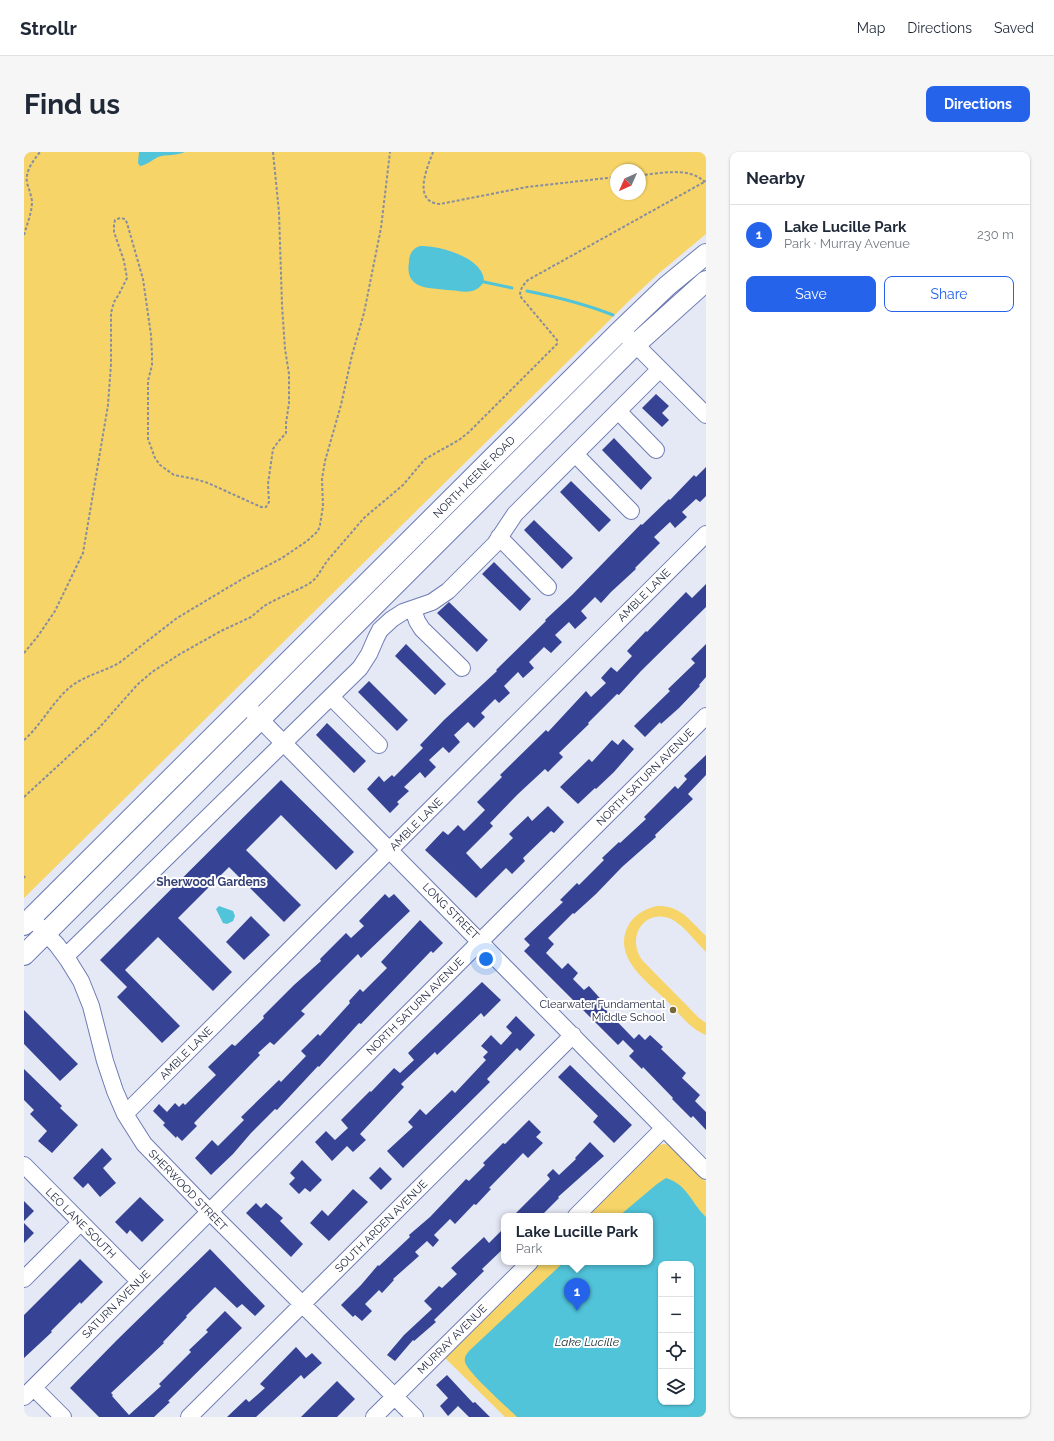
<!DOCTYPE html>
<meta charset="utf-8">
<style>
:root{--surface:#fff;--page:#f6f6f7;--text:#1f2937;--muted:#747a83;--line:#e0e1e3;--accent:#2563eb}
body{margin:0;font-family:Raleway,sans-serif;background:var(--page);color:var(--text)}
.controls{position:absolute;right:12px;bottom:12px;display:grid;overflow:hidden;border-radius:8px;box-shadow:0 1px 3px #0004}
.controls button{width:36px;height:36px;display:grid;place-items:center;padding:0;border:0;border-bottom:1px solid var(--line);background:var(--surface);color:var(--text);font:20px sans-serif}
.compass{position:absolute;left:586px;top:12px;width:36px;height:36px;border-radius:50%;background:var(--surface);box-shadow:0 1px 3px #0004;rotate:225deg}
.you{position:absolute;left:462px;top:807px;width:14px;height:14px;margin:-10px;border:3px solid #fff;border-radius:50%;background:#1a73e8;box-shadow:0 0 0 6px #1a73e833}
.badge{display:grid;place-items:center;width:26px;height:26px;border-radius:50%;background:var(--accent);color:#fff;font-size:13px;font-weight:700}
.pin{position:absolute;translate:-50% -33px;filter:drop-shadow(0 1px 2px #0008)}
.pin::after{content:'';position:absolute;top:21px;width:14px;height:12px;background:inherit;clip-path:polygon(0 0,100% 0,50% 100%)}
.popup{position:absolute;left:477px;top:1061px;width:152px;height:52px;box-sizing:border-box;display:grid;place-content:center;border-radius:8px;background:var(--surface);filter:drop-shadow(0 1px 3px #0005);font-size:13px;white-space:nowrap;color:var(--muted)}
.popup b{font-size:15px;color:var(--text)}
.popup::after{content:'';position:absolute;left:50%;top:100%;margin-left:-8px;border:8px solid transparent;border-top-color:var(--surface)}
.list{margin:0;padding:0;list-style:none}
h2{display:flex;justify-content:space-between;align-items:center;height:52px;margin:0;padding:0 16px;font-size:17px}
h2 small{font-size:13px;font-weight:400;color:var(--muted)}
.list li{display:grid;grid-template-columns:26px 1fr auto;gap:12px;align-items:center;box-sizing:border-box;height:60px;padding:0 16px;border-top:1px solid var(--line)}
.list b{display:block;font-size:15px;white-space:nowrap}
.list p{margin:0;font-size:13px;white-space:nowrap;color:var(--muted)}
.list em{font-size:13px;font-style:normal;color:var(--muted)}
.actions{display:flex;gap:8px;padding:12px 16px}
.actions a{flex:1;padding:9px 0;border:1px solid var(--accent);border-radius:8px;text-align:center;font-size:14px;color:var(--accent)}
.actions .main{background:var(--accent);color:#fff}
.icon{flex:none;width:22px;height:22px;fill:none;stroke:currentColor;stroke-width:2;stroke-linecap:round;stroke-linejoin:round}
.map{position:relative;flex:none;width:682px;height:1265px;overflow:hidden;border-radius:8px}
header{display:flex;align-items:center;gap:24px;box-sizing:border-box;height:56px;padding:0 20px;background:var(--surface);border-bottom:1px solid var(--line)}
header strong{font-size:19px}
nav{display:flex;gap:22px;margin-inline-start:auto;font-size:14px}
.intro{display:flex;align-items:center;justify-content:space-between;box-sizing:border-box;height:96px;padding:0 24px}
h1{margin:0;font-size:28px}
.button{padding:10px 18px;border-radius:8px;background:var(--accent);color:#fff;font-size:14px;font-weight:700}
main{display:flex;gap:24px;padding:0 24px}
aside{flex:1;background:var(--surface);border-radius:8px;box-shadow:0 1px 3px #0004}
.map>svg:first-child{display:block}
.green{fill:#f6d467;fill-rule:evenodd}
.water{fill:#51c4da;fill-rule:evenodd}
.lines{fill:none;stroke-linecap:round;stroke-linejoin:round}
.stream{stroke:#51c4da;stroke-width:3}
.building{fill:#364394}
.minor-casing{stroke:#6d7bb4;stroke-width:18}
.major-casing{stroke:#6d7bb4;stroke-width:22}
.path{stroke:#888d9f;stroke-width:2;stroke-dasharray:3 2;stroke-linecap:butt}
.minor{stroke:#fff;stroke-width:16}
.major{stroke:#fff;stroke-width:20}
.poi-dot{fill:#776835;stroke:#fff;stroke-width:1.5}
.labels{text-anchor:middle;stroke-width:4;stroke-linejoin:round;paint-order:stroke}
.street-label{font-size:11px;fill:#252c43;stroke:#fff}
.poi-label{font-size:11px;fill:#252c43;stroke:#fff;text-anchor:end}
.neighbourhood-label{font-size:12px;font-weight:bold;fill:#364175;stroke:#fff}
.water-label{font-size:12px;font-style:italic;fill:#1a3338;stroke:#fff}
</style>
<header>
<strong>Strollr</strong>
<nav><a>Map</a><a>Directions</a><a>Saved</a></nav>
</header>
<div class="intro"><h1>Find us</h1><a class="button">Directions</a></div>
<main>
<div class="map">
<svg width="682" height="1265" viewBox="0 0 682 1265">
<rect width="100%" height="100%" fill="#e5e9f6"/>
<path class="green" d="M0 0H682V82L634 122 607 147 0 746ZM592 18H616V42H592Z
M633 754C657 753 666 769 682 784V800C672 790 658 771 645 766 618 757 602 788 619 809L675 866 682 871V883C666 877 655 861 643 849 624 830 588 806 604 774 610 763 620 757 633 754Z
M640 992 646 993 682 1030V1265H481L421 1206 518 1110H626V1064H564L635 993ZM637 1112H667V1250H637Z"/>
<path class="water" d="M115 0H161C152 4 143 2 134 5 128 8 123 13 116 14L114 11Z
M396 94C415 93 461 106 460 130 457 134 453 138 448 139 440 141 431 138 423 138 412 136 396 138 388 128 384 123 384 116 385 110 385 102 389 96 396 94Z
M195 754 209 759 211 764 209 769 203 772 199 771 192 757Z
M642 1026C664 1033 667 1051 682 1065V1265H493C483 1255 444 1221 441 1210 440 1205 442 1203 445 1199L540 1110H626V1064H595L633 1032ZM637 1112H667V1250H637Z"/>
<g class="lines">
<path class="stream" d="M460 130 488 136
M503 139C533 145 561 152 589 163"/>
</g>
<path class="building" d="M632 242 645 254 638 261 645 268 638 275 618 256Z
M590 286 628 326 617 338 578 298Z
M682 315V344L676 350 672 347 658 360 663 365 651 376 646 370 630 385 636 391 611 416 612 417 587 440 577 451 571 445 557 459 563 466 551 477 545 470 531 483 538 490 527 501 520 495 505 510 510 516 499 526 494 520 480 534 486 541 475 551 471 547 457 561 461 565 450 576 444 570 430 583 436 590 425 601 419 595 405 608 412 615 401 626 396 620 380 635 385 639 373 650 375 652 366 661 343 637 355 624 360 630 368 623 370 625 399 596 396 593 420 568 473 519 472 518 522 469 521 468 548 443 617 372 618 373 645 347 646 348 670 323 672 325Z
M547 329 587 368 575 380 536 340Z
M510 368 549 406 538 417 500 378Z
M470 410 507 447 496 459 458 422Z
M682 432V455L617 519 595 543 593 542 564 571 565 572 535 601 539 605 524 620 521 617 494 642 466 671 469 674 442 701 457 717 489 686 485 682 504 664 508 669 524 654 540 670 530 681 527 679 499 706 501 709 488 722 482 716 452 746 401 698 419 679 424 683 434 673 440 679 461 658 453 650 478 625 476 623 522 578 524 580 562 539 567 545 582 531 577 526 587 515 593 520 608 504 603 499 622 479 623 480 662 440 668 446Z
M425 450 464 488 453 500 413 461Z
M382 492 422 532 411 543 371 504Z
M682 492V525L675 533 676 534 655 556 637 572 636 570 621 585 610 574 646 539 644 537 671 511 667 507Z
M345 529 384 568 373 579 334 540Z
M303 571 342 609 330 621 292 583Z
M599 587 610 597 590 620 572 637 571 636 554 652 536 635 565 607 568 610 588 588 594 593Z
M682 603V623L664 642 669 647 631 683 632 685 598 715 572 742 550 762 549 761 524 786 530 792 522 801 538 817 544 811 554 821 549 827 560 838 565 834 582 853 579 855 610 887 615 882 621 888 626 883 639 895 637 897 662 921 658 926 676 943 671 949 682 960V978L669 964 667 966 648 947 649 946 619 915 618 917 605 904 610 899 599 888 594 893 500 799 506 793 500 787 539 750 536 748 553 731 555 733 580 708 578 706 595 690 596 691 622 667 620 665 651 634 654 637 663 627 660 624Z
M257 628 330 700 312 718 257 663 222 698 277 753 260 770 205 715 154 766 208 820 189 839 134 785 101 818 156 874 138 891 93 845 103 835 76 808Z
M361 742 365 746 370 742 386 759 337 806 334 802 277 859 281 862 250 893 246 890 234 901 236 903 170 971 173 974 158 989 153 984 152 986 139 973 141 971 129 959 135 952 143 960 151 951 155 955 159 951 161 953 192 923 184 915 208 892 211 894 240 866 239 864 270 833 297 809 296 807 322 781 327 786 340 774 335 769Z
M227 764 246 783 220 808 202 790Z
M396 768 419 791 409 801 407 799 337 872 335 871 295 915 294 914 253 958 251 957 227 981 209 1002 187 1023 171 1006 188 988 194 994 220 968 217 965 255 928 257 930 282 904 277 899 294 882 296 884 326 851 325 849 336 837 339 840 363 816 357 810Z
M458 830 477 848 460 865 457 861 413 903 411 900 377 932 380 935 336 982 342 988 329 1000 323 994 308 1009 291 990 302 979 311 988 324 976 317 968 346 939 347 940 370 916 376 921 390 908 384 901Z
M0 858 54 912 36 929 0 892Z
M492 864 511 883 496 899 493 896 463 927 466 930 379 1016 363 999 389 975 384 970 396 957 402 963 428 938 431 941 462 908 459 905 464 900 457 894 467 883 477 893 488 881 482 875Z
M546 913 608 973 590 991 569 970 574 964 534 925Z
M0 917 38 954 36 956 54 973 28 1001 14 989 23 979 6 962 10 958 0 948Z
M505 968 517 980 512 985 519 991 504 1006 499 1001 465 1036 467 1037 452 1053 450 1052 431 1072 426 1067 410 1083 415 1088 409 1095 403 1089 391 1100 395 1104 369 1127 370 1128 358 1141 355 1138 341 1152 348 1159 338 1169 331 1163 329 1165 317 1153 337 1133 354 1113 355 1114 386 1085 385 1083 406 1065 442 1027 445 1029 461 1013 459 1011 479 991 481 992Z
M566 990 580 1004 534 1045 535 1046 517 1064H489L526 1027 523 1023 529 1017 535 1023 552 1007 551 1006Z
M78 996 88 1007 79 1016 92 1031 76 1045 64 1031 59 1036 49 1026Z
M278 1008 298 1028 286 1040 281 1036 275 1042 265 1032 271 1026 266 1021Z
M356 1015 368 1027 357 1038 345 1026Z
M329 1037 344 1050 305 1089 286 1071 298 1058 304 1064Z
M116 1045 140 1068 118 1090 106 1078 103 1082 91 1070Z
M0 1049 10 1059 0 1069Z
M232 1051 237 1056 242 1051 259 1066 256 1069 279 1092 267 1105 222 1061Z
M0 1071 10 1081 0 1091Z
M480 1076V1096L458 1117 460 1119 410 1168 412 1170 390 1189 389 1188 371 1209 363 1203 380 1183 408 1157 400 1149 415 1134 418 1136 433 1122 427 1116 460 1085 465 1091Z
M186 1097 241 1154 231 1164 218 1152 213 1156 191 1135 162 1164 163 1165 139 1190 140 1191 87 1241 89 1243 88 1244 105 1263 137 1234 135 1232 167 1200 165 1198 184 1180 182 1178 201 1159 218 1176 144 1249 146 1250 130 1265H75L46 1236 92 1189Z
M56 1107 79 1130 57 1152 56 1150 27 1179 28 1180 0 1206V1163Z
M272 1195 282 1206 288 1201 298 1211 280 1227 277 1223 232 1265H203L222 1247 225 1250 241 1236 236 1232Z
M423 1223 449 1251 451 1250 466 1265H445L434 1254 424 1264 416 1254 424 1246 412 1233Z
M313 1229 331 1247 313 1265H277Z"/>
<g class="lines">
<defs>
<path id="minor" d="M597 178 682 263
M594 259 632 298
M551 302 607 359
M475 385 524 435
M389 457 393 469 398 477 438 516
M307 545 355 593
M228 559 682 1019
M13 772 33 793 44 808 57 829 67 854 81 909 91 939 101 962 120 992 177 1051 391 1265
M42 804 336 516 345 502 352 486 356 478 368 467 379 460 408 450 424 439 471 392 491 362 636 217
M101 962 682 382
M0 1013 115 1129
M552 1064 640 976
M0 1127 56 1071
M10 1236 39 1265
M0 1245 682 564
M165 1265 549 883
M350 1265 506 1110"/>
<path id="major" d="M0 773 597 178 643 134 682 102
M0 803 612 192 682 129"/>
</defs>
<use href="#minor" class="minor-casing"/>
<use href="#major" class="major-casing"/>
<path class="path" d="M409 0C403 16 388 50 416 52L503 35 592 25
M616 23C637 22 664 14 681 30
M0 83C3 72 8 61 8 49 7 43 5 37 3 31 1 19 9 9 16 0
M0 501 14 484 31 459 59 401 84 253 87 212V161L90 150 95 142 103 126 100 109 90 80V73L91 68 96 66 101 67 103 71 119 127 127 183 128 203V213L124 229V287L131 306 136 313 150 323 171 327 184 331 237 355H242L245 350 244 332 249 297 254 290 262 281V271L265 251V222L261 197 258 153 255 60 249 0
M0 588C17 573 28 551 45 536 59 524 79 520 95 511L153 466 220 426 258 406 283 389 294 379 296 373 299 354 298 327 301 309 317 253 328 203 340 161 357 76 366 0
M0 645 75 576 113 533 128 520 156 502 197 479 227 465 240 454 251 448 279 435 286 431 292 426 303 409 340 366 379 333 401 307 435 288 445 280 533 192V188L496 144C496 137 499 133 504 128L682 29
M0 724 1 726"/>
<use href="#minor" class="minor"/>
<use href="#major" class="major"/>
</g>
<circle class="poi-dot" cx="649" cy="858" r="4"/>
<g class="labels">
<g class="street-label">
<text transform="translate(450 325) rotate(-45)" y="4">NORTH KEENE ROAD</text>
<text transform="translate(620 443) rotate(-45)" y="4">AMBLE LANE</text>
<text transform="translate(621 625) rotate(-45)" y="4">NORTH SATURN AVENUE</text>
<text transform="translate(392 672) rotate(-45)" y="4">AMBLE LANE</text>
<text transform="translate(427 759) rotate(45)" y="4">LONG STREET</text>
<text transform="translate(391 854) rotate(-45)" y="4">NORTH SATURN AVENUE</text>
<text transform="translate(162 901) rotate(-45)" y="4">AMBLE LANE</text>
<text transform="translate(164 1038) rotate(46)" y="4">SHERWOOD STREET</text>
<text transform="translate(57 1071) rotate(45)" y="4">LEO LANE SOUTH</text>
<text transform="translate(357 1074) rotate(-45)" y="4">SOUTH ARDEN AVENUE</text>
<text transform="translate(92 1152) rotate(-45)" y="4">SATURN AVENUE</text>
<text transform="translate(428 1187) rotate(-45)" y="4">MURRAY AVENUE</text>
</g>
<g class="poi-label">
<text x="641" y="856">Clearwater Fundamental<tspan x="641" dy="13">Middle School</tspan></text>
</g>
<g class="neighbourhood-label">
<text x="187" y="734">Sherwood Gardens</text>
</g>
<g class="water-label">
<text x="563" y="1194">Lake Lucille</text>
</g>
</g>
</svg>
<div class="controls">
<button>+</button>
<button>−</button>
<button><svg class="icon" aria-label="locate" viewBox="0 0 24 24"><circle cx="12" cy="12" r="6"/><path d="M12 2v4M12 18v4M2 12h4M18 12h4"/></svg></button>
<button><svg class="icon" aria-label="layers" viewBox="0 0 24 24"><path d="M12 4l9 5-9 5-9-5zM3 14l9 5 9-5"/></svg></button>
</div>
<svg class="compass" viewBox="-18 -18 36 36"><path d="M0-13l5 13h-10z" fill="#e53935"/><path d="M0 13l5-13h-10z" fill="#747a83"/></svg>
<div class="you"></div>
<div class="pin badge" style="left:553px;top:1159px">1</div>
<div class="popup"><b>Lake Lucille Park</b>Park</div>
</div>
<aside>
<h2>Nearby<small></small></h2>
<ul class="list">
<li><span class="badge">1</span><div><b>Lake Lucille Park</b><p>Park · Murray Avenue</p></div><em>230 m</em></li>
</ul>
<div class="actions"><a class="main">Save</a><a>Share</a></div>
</aside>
</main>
